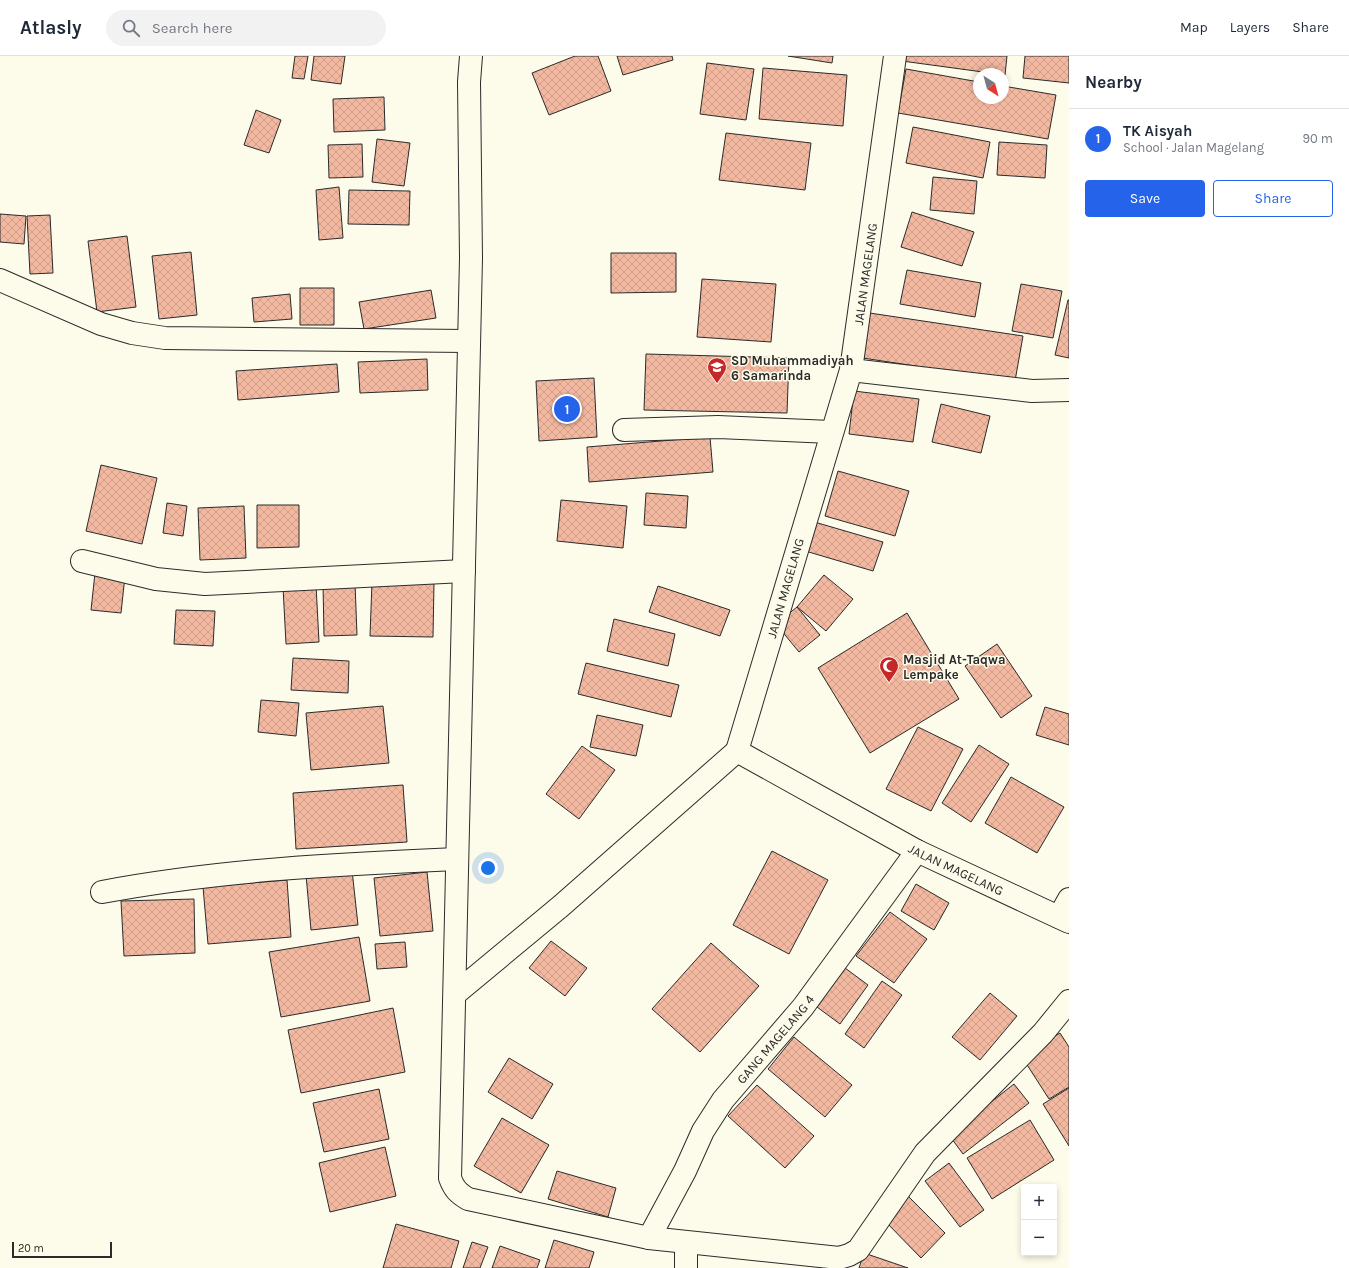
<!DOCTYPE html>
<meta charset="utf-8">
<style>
:root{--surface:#fff;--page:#f2f2f3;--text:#1f2937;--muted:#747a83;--line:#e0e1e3;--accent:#2563eb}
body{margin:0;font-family:Karla,sans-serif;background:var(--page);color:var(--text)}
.controls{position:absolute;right:12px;bottom:12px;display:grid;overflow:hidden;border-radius:4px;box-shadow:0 2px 6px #0003}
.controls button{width:36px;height:36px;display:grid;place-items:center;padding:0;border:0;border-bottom:1px solid var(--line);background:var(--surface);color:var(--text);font:20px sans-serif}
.compass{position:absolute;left:973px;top:12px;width:36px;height:36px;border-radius:50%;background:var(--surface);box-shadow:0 2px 6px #0003;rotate:144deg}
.scale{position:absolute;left:12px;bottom:10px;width:100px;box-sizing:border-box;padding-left:4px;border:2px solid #2b2b2b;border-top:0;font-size:11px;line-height:14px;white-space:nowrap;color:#2b2b2b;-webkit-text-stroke:3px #fdfbea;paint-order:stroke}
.you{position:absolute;left:488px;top:812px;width:14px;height:14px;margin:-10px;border:3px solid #fff;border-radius:50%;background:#1a73e8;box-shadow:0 0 0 6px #1a73e833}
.badge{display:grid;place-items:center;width:26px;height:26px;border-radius:50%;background:var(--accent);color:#fff;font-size:13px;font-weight:700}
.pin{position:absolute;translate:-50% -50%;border:2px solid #fff;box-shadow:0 1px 4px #0006}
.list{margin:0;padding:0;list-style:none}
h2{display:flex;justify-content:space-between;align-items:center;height:52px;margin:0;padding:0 16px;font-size:17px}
h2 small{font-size:13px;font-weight:400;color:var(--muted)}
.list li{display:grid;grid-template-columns:26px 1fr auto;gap:12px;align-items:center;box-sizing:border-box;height:60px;padding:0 16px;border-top:1px solid var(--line)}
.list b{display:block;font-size:15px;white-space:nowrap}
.list p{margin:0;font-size:13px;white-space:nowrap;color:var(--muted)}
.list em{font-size:13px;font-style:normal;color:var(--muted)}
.actions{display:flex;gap:8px;padding:12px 16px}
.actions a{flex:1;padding:9px 0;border:1px solid var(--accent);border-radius:4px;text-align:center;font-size:14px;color:var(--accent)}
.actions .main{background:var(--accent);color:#fff}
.icon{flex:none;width:22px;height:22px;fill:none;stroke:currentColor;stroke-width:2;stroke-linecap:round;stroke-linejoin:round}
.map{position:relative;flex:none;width:1069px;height:1212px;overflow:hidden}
header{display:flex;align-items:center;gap:24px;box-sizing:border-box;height:56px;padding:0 20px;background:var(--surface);border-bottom:1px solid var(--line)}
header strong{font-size:19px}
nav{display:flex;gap:22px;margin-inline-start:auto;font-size:14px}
.search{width:280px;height:36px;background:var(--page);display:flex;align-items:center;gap:10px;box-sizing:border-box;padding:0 14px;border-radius:22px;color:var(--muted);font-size:15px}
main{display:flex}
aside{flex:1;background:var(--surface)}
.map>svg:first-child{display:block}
.building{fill:url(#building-cross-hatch);stroke:#2b2b2b}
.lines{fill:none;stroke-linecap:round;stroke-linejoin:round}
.street-casing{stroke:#2b2b2b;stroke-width:24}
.street{stroke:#fdfbea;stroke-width:22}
.labels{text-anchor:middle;stroke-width:3;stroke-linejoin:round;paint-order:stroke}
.street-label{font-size:13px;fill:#2b2b2b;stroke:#fdfbea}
.poi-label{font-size:13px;font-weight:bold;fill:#2b2b2b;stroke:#fdfbea;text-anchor:start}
</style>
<header>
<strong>Atlasly</strong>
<div class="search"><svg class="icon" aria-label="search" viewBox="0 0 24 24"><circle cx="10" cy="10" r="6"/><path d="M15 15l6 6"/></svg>Search here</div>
<nav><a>Map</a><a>Layers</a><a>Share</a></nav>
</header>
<main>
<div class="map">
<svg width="1069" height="1212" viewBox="0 0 1069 1212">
<defs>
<pattern id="building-cross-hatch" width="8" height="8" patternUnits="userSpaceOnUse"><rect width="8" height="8" fill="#f2b8a0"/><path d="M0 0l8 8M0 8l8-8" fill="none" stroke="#d09e8a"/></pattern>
</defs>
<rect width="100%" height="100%" fill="#fdfbea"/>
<path class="building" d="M295 0H308L304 23 292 22Z
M314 0H345L341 28 311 24Z
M575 0H598L611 35 549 59 532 17Z
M617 0H672L673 4 623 19Z
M788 0H833L832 7Z
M903 0H1007L1005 19 902 5Z
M1025 0H1069V27L1023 22Z
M707 7 754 13 746 64 700 58Z
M763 12 847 19 843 70 759 63Z
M906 13 979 26V42H1003V30L1056 39 1048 83 898 57Z
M384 41 385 74 334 76 333 43Z
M256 54 281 64 269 97 244 89Z
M913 71 990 86 983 122 906 107Z
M726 77 811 87 805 134 719 124Z
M377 83 410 87 404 130 372 126Z
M999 86 1047 89 1045 122 997 119Z
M362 88 363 121 329 122 328 89Z
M933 121 977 125 974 158 930 154Z
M339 131 343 182 319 184 316 134Z
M349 134 410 135 409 169 348 168Z
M912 156 974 176 962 210 901 191Z
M0 158 26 160 24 188 0 186Z
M50 159 53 217 30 218 27 160Z
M127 180 136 251 97 256 88 185Z
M191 196 197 259 159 263 152 200Z
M611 197H676V236L611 237Z
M907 214 981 227 975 261 900 248Z
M702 223 776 228 771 286 697 281Z
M1021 228 1062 235 1053 282 1012 275Z
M300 232H334V269H300Z
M431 234 436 262 364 273 359 246Z
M290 238 292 263 254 266 252 242Z
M1068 244H1069V302L1055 299Z
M863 256 1023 280 1015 325 856 301Z
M646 298 789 302 787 357 644 354Z
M427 303 428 334 360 337 358 306Z
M337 308 339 336 238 344 236 315Z
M594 322 597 381 539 385 536 325Z
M854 335 919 343 913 386 849 378Z
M941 348 990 360 981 397 932 386Z
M710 381 713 416 589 426 587 391Z
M101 409 157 422 142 488 86 475Z
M838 415 909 435 895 480 825 460Z
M646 437 688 440 686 472 644 469Z
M561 444 627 450 623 492 557 485Z
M167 447 187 450 183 480 163 477Z
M257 449H299V491L257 492Z
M244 450 246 502 200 504 198 452Z
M811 465 883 486 873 515 802 494Z
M95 517 125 520 121 557 91 554Z
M824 519 853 543 826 575 797 551Z
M372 526 434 527 433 581 370 580Z
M355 527 357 579 324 580 323 528Z
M316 529 319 586 286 588 283 531Z
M658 530 730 554 720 580 649 556Z
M797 551 820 579 799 596 776 568Z
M176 554 215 555 213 590 174 588Z
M907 557 959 643 870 697 818 612Z
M614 563 675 578 668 610 607 595Z
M997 588 1032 640 1001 662 965 610Z
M293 602 349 605 348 637 291 634Z
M586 607 679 629 671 661 578 638Z
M261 644 299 647 296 680 258 676Z
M383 650 389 707 311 714 306 657Z
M1045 651 1069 658V689L1036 679Z
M597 659 643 669 636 700 590 691Z
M918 671 963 693 931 755 886 733Z
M979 689 1009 708 971 766 942 747Z
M582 690 615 714 579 763 546 738Z
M1011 721 1064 751 1037 797 985 767Z
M403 729 407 786 296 793 293 737Z
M772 795 828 824 789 898 733 869Z
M352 814 358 869 311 874 306 819Z
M427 816 433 875 380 880 374 822Z
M287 824 291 881 208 888 203 831Z
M916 828 949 847 934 874 901 855Z
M194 843 195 897 124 900 121 845Z
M890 856 927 883 894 927 856 900Z
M359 881 370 945 281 961 269 896Z
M551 885 587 912 565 940 529 912Z
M405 886 407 911 377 913 375 888Z
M711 887 759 930 700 996 652 953Z
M845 912 868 929 840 968 817 951Z
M882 925 902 939 864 992 845 978Z
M990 937 1017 960 980 1004 952 981Z
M393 952 405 1016 301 1037 288 974Z
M1060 977 1069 991V1031L1049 1043 1022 1001Z
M794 981 852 1029 825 1061 768 1013Z
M509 1002 553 1028 532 1063 488 1036Z
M1014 1028 1029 1047 963 1098 949 1079Z
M757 1029 814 1080 785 1112 728 1060Z
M1069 1032V1090L1043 1048Z
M379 1033 389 1083 324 1096 313 1047Z
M502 1062 549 1089 521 1137 474 1110Z
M1030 1064 1054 1104 992 1143 967 1102Z
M385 1091 396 1140 330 1156 319 1107Z
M949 1107 984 1154 960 1171 925 1125Z
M557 1115 616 1132 608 1161 548 1143Z
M908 1140 945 1177 921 1202 884 1164Z
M396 1168 459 1185 451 1212H383Z
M554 1184 594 1196 589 1212H545Z
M472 1186 488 1191 480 1212H463Z
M500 1190 540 1204 537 1212H492Z
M864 1197 908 1212H859Z"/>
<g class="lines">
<defs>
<g id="street">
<path d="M471 0 469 26 471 202 450 1122C454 1133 458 1137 468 1143L649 1182 839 1202 849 1199 858 1194 925 1097 1043 977 1069 945"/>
<path id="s1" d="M895 0 851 314 737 695 917 795 1069 866"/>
<path d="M0 224 101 268 132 277 165 282 468 285"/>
<path d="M851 314 1032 335 1069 334"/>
<path d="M624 374 718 371 831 376"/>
<path d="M82 505 156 523 205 528 464 515"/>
<path d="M102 836C219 814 338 808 457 803"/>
<path d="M1059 861 1069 843"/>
<path d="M455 938 561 850 737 695"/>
<path id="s2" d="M649 1182 685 1115 703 1075 723 1044 803 951 917 795"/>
<path d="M686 1212V1187"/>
</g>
</defs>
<use href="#street" class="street-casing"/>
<use href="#street" class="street"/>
</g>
<defs>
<symbol id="school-pin" viewBox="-11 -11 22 30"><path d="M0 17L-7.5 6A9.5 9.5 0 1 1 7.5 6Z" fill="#c62828" stroke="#fdfbea"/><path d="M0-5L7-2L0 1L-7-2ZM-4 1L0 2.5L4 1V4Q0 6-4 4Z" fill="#fff"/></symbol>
<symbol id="mosque-pin" viewBox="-11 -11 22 30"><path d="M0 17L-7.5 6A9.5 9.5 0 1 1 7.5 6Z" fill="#c62828" stroke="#fdfbea"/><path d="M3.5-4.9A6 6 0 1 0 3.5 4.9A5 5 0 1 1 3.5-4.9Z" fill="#fff"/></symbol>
</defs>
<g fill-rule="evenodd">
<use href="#school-pin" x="706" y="300" width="22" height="30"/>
<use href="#mosque-pin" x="878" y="599" width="22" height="30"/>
</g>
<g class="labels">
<g class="street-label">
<text transform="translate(865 218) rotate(-82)" y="5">JALAN MAGELANG</text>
<text transform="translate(785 532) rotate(-74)" y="5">JALAN MAGELANG</text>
<text dy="5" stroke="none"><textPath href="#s1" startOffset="964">JALAN MAGELANG</textPath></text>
<text dy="5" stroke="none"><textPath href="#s2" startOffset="237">GANG MAGELANG 4</textPath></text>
</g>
<g class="poi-label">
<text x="731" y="309">SD Muhammadiyah<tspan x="731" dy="15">6 Samarinda</tspan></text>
<text x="903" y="608">Masjid At-Taqwa<tspan x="903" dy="15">Lempake</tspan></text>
</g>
</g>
</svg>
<div class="controls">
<button>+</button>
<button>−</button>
</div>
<svg class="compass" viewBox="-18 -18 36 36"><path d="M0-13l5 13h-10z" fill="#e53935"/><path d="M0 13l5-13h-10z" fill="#747a83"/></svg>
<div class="scale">20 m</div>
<div class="you"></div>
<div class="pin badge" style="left:567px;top:353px">1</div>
</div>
<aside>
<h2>Nearby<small></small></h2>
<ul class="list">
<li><span class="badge">1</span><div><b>TK Aisyah</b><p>School · Jalan Magelang</p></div><em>90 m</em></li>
</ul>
<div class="actions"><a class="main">Save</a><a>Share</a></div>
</aside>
</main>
